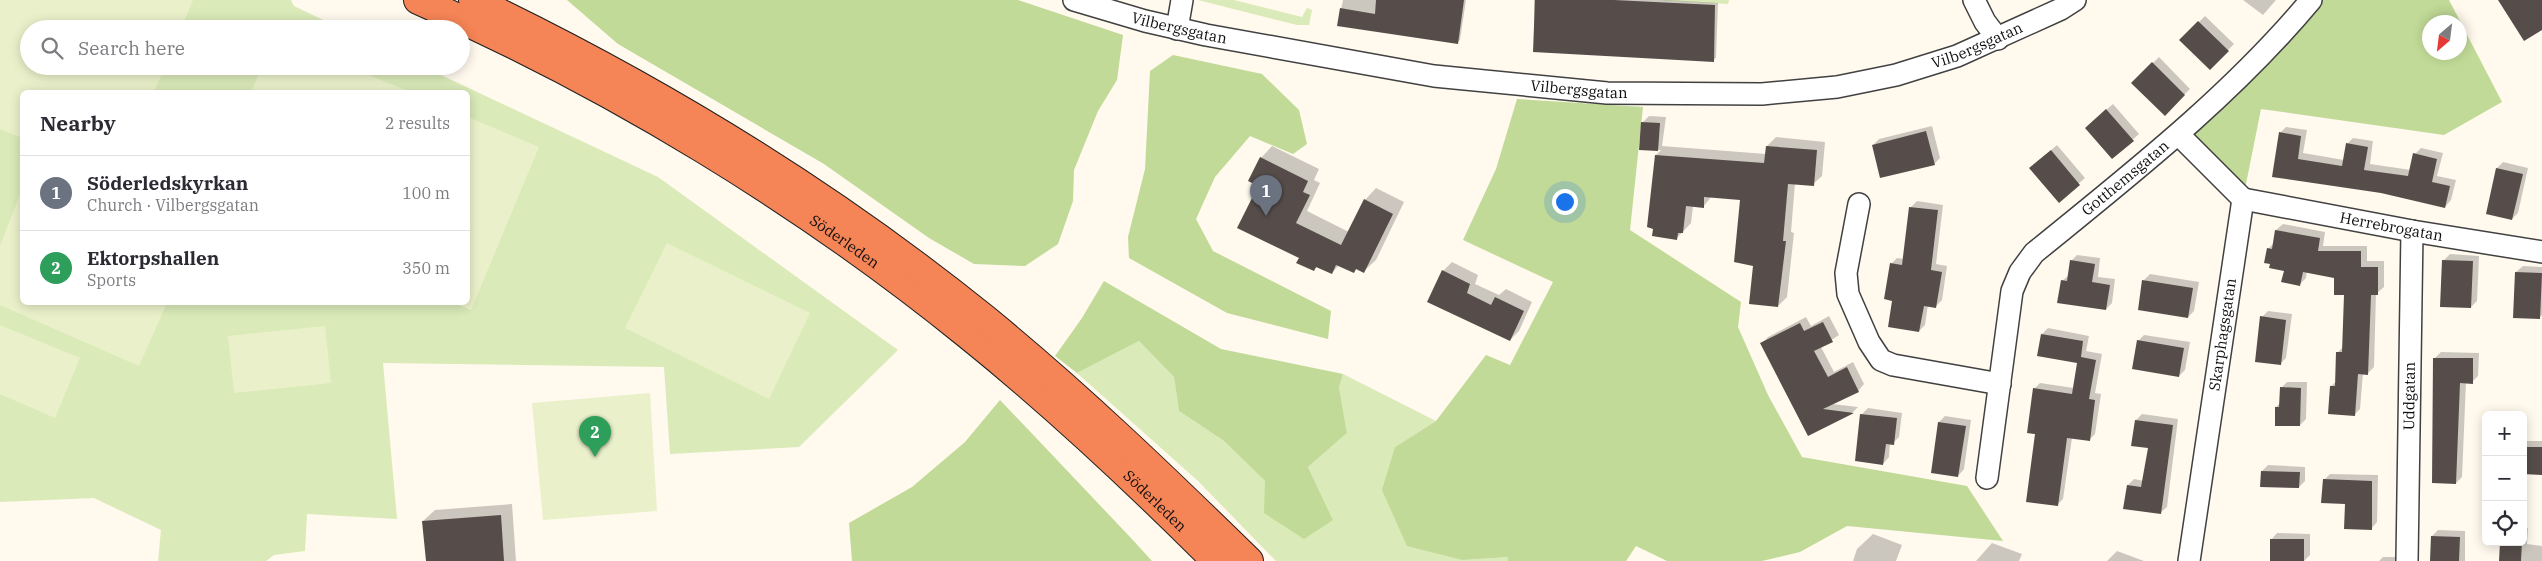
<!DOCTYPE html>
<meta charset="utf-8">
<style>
:root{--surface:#fff;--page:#f7f7f7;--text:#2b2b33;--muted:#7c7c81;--line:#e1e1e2;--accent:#bf2546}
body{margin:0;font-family:"IBM Plex Serif",serif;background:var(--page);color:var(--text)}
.controls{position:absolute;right:15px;bottom:15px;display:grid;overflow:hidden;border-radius:8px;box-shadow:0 2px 12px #0003}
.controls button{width:45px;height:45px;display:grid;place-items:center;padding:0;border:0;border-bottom:1px solid var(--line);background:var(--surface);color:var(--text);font:25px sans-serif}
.compass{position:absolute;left:2422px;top:15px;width:45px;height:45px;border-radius:50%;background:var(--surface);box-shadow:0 2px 12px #0003;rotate:208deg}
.you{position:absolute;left:1564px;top:201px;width:18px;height:18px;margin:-12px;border:4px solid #fff;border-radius:50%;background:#1a73e8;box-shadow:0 0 0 8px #1a73e833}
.badge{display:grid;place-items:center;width:32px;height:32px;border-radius:50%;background:var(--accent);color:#fff;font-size:16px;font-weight:700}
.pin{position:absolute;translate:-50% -41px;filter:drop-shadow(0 1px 2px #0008)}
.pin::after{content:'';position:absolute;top:26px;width:18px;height:15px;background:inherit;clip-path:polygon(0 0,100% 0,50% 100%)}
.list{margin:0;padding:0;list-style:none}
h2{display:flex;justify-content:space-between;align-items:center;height:65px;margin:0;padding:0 20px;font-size:21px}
h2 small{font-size:16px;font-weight:400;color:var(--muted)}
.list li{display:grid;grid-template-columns:32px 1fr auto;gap:15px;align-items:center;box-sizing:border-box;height:75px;padding:0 20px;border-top:1px solid var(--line)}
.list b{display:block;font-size:19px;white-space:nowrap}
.list p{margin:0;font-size:16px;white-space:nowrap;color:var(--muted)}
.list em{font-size:16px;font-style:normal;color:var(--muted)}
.icon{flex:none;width:28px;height:28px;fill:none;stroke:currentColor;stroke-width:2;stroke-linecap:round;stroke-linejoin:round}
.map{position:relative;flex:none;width:2542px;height:561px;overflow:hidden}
.search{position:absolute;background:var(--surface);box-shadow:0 2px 12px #0003;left:20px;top:20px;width:450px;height:55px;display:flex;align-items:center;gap:12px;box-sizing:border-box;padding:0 18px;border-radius:28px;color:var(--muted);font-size:19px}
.panel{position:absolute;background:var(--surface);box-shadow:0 2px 12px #0003;left:20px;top:90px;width:450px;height:215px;border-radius:8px}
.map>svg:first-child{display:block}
.green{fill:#daeab8;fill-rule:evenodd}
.forest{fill:#c1da97;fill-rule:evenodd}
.pitch{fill:#eaf1ca}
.shadow{fill:#0003}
.building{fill:#564d4a}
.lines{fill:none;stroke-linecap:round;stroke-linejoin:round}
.minor-casing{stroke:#414141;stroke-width:24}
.highway-casing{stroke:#1f1f1f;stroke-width:30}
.minor{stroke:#fff;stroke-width:21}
.highway{stroke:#f58456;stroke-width:28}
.labels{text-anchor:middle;stroke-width:5;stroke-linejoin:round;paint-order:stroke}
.street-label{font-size:15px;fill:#0e0e0e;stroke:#fff}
</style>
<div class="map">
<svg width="2542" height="561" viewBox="0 0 2542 561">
<rect width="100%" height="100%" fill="#fff9ee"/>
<path class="green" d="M0 0H291L294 6 342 29H29V66H422L658 177 898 350 799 447 670 454 664 367 383 363 397 519 307 514 305 551 274 555 266 561H158L161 530 94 498 0 502ZM22 92H468V302H22Z
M1198 0H1234L1302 17 1307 8 1312 10 1309 25H1297Z
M1658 0H1729L1728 4Z
M1139 341 1174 377 1179 411 1224 441 1265 481 1333 520 1308 467 1347 433 1339 387 1343 374 1436 421 1395 447 1463 560 1508 557V561H1276L1198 481 1077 373Z"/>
<path class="forest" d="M567 0H1018L1123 35 1117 80 1098 111 1074 170 1073 201 1058 244 1025 266 974 264 929 238 824 164 618 44Z
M2311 0H2449L2502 102 2444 135 2261 109 2243 199 2179 135ZM2430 22H2460V52H2430Z
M1173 55 1262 74 1299 110 1307 144 1293 154 1250 136 1215 177 1196 219 1213 251 1331 311 1328 339 1227 313 1129 258 1128 237 1145 169 1150 71Z
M1517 99 1643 107 1630 230 1741 302 1738 327 1768 395 1802 457 1967 486 2003 541 1847 526 1800 552 1762 561H1667L1636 546 1626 561H1508V557L1463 560 1407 546 1382 490 1395 447 1436 421 1486 355 1510 365 1553 282 1463 240 1496 169Z
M1104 281 1221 349 1343 374 1339 387 1347 433 1308 467 1333 520 1304 539 1264 513 1265 481 1224 441 1179 411 1174 377 1139 341 1077 373 1055 356 1082 318Z
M1000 400 1131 538 1152 561H852L849 523 912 487 965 442Z"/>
<path class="pitch" d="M0 0H193L181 29H29V66H165L154 92H22V138L0 129Z
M262 66H347L410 92H251Z
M468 117 539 147 471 310 453 303 468 302Z
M21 192 22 302 167 303 139 366 0 305V246Z
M667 243 810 313 769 399 625 328Z
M0 325 80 358 55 418 0 394Z
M325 326 331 383 234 393 228 336Z
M650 393 657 511 543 520 532 403Z"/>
<path class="shadow" d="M1343 0H1466L1460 40 1457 43 1338 25Z
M1534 0H1669L1718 3 1716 58 1713 60 1534 50Z
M2243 0H2276L2263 15Z
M2205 16 2234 44 2210 68 2181 40Z
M2159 57 2190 89 2165 114 2133 83Z
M2113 104 2139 134 2112 158 2092 122Z
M1649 116 1666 117 1662 146 1766 154 1767 146 1776 137 1825 142 1822 176 1813 184 1795 183 1791 232 1794 233 1787 297 1778 306 1741 199 1712 196 1703 207 1693 206 1691 223 1676 239 1656 155 1661 150 1641 149 1643 122Z
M1932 126 1940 158 1934 164 1873 145 1879 139Z
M2286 127 2307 130 2303 153 2344 160 2347 144 2353 138 2373 141 2370 164 2411 170 2415 154 2421 148 2443 153 2437 176 2456 180 2451 200 2445 207 2381 192 2274 175 2280 133Z
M2057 145 2085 178 2059 201 2037 162Z
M1272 146 1319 169 1314 180 1320 183 1307 211 1349 232 1365 200 1376 188 1404 202 1376 260 1364 271 1357 268 1353 272 1339 265 1332 273 1318 266 1314 270 1300 258 1259 185 1261 158Z
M2503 162 2528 168 2518 213 2512 219 2487 213 2497 168Z
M1917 201 1943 205 1936 264 1947 266 1942 300 1936 306 1928 305 1925 325 1919 331 1894 300 1891 264 1897 258 1904 259 1911 207Z
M2283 224 2325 232 2323 246H2367V261H2384V287L2376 294 2374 367 2368 373H2363L2360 409 2354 415 2331 386 2337 381 2338 352 2344 346 2346 294 2335 276 2307 271 2306 278 2300 284 2285 270 2268 249 2274 243 2276 230Z
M2450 254 2479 256 2477 301 2471 307 2444 260Z
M2077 255 2100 258 2098 277 2115 279 2112 303 2106 309 2062 281 2069 275 2071 261Z
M1452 262 1478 275 1475 284 1499 295 1506 289 1532 302 1519 331 1510 340 1443 271Z
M2523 266 2542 267V315L2539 318 2516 272Z
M2150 274 2199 282 2194 311 2188 317 2144 280Z
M2268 311 2292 314 2286 358 2280 364 2262 317Z
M1829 316 1839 335 1821 347 1834 372 1853 362 1864 384 1858 391 1832 404 1858 407 1853 412 1808 435 1762 343 1768 337 1806 317 1811 326Z
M2048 328 2089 336 2086 351 2102 354 2095 393 2101 394 2095 434 2089 440 2072 438 2063 499 2057 505 2037 433 2034 389 2040 383 2074 388 2079 362 2042 334Z
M2144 335 2190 342 2185 370 2179 376 2138 341Z
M2441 352 2479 353 2478 376 2472 382H2466L2462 477 2456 483 2435 358Z
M2287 382H2307L2306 419 2300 425 2276 407 2281 402V388Z
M1868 408 1902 413 1899 437 1893 443H1890L1889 457 1883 464 1861 415Z
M2142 414 2178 419 2167 507 2160 513 2128 485 2134 479 2144 481 2149 447 2136 420Z
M1945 416 1971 420 1964 469 1958 476 1939 422Z
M2523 441H2542V473H2523Z
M2268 465 2305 467V481L2299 487 2262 471Z
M2330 474 2378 475 2377 522 2371 529 2324 480Z
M512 504 516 561H427L423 521 435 510Z
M2523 528H2528L2527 544 2542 546V561H2500L2501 542H2523Z
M2438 530 2465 531V561H2431L2432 536Z
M2277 533 2310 534V555L2304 561 2271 540Z
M1873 534 1902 545 1896 561H1853L1857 549Z
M1992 543 2022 554 2019 561H1976Z
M2117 551 2144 561H2107Z
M2383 557H2397V561H2379Z"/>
<path class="building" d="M1376 0H1464L1458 44 1337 26 1340 8 1375 14Z
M1535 0H1614L1715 5 1714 62 1533 52Z
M2498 0H2542V30L2524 41Z
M2198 21 2229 51 2210 70 2179 40Z
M2152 62 2185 95 2165 116 2131 83Z
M2106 109 2134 141 2112 159 2085 128Z
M1641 122 1660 123 1658 151 1639 150Z
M1926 131 1935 165 1880 178 1872 145Z
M2279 132 2301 136 2298 159 2342 166 2346 143 2368 147 2364 170 2408 176 2413 153 2437 159 2432 182 2450 186 2445 208 2381 193 2272 177Z
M1766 146 1817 150 1814 186 1788 184 1783 241H1786L1778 307 1749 304 1753 266 1734 262 1740 200 1704 197V208L1686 206 1683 233H1678L1677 240 1652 236 1653 229 1647 227 1655 155 1764 163Z
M2051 150 2080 185 2059 203 2029 168Z
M1260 157 1308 181 1303 192 1310 195 1296 223 1341 245 1364 199 1393 214 1364 273 1356 269 1354 273 1336 265 1332 274 1316 267 1314 271 1296 263 1299 258 1237 228 1258 186 1248 181Z
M2496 168 2523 174 2512 220 2486 214Z
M1909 207 1938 210 1931 270 1942 272 1936 308 1924 306 1919 332 1888 327 1892 301 1884 299 1890 263 1902 265Z
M2275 230 2320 238 2318 251H2361V267H2378V295H2371L2368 375 2358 374 2355 416 2328 414 2330 386H2335L2336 352H2342L2344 295H2334V278L2303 272 2300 286 2281 282 2284 271 2269 268 2270 264 2264 263 2267 248 2272 249Z
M2070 260 2095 264 2092 282 2110 285 2106 310 2057 303 2061 280 2067 281Z
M2442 260 2473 261 2471 308 2440 307Z
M1442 270 1470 284 1467 293 1491 305 1495 297 1524 311 1510 341 1427 302Z
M2515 272 2542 273 2540 319 2513 318Z
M2142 280 2193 288 2188 318 2138 310Z
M2260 316 2286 320 2281 365 2255 362Z
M1823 322 1833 342 1814 351 1828 377 1847 367 1859 392 1823 409 1854 413 1808 436 1760 343 1800 323 1804 331Z
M2041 334 2083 341 2081 357 2096 360 2089 399 2095 400 2090 441 2067 438 2058 506 2026 502 2035 434 2027 433 2033 388 2072 394 2077 363 2037 356Z
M2137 340 2184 348 2179 377 2132 369Z
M2433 358H2473V384L2460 383 2456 484 2432 483Z
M2280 387 2301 388 2300 426H2275V407H2279Z
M1860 414 1897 418 1894 445 1886 444 1883 465 1855 461Z
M2135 420 2173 425 2161 514 2123 509 2127 485 2141 487 2148 448 2131 446Z
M1938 422 1966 426 1958 477 1931 473Z
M2523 447H2542V475L2523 474Z
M2261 471 2300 472 2299 488 2260 487Z
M2323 479 2372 481V530L2344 529 2345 504 2321 503Z
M501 515 504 561H426L422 521Z
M2431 536 2460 537 2459 561H2430Z
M2270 539H2304V561H2270Z
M2500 542H2522L2521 561H2499Z"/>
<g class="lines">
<defs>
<g id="minor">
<path id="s1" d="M1074 0 1145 21 1206 35 1434 76 1607 93 1762 94 1837 87 1896 75 1957 56 2061 9 2075 0"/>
<path d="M1974 0 1985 22 1998 39"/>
<path d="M1177 29 1182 0"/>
<path d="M2179 135 2243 199"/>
<path id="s2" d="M2243 199 2412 231 2542 252"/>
<path d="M1859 204 1846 273 1848 294 1869 342 1881 360 1893 365 2000 384"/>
<path id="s3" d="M1987 478 2012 291 2020 272 2034 253C2131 174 2230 97 2311 0"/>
<path id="s4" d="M2189 561 2243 199"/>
<path id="s5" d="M2407 561 2412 231"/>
</g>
<g id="highway">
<path id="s6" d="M418 0C612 85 804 202 968 335 1055 405 1137 482 1216 561"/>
<path d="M473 0C655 87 828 192 985 319 1078 395 1164 478 1249 561"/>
</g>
</defs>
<use href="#minor" class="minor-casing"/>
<use href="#highway" class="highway-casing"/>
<use href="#minor" class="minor"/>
<use href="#highway" class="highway"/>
</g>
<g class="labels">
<g class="street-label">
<text dy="5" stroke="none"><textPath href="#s1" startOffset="109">Vilbergsgatan</textPath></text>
<text dy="5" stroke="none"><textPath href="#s1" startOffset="919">Vilbergsgatan</textPath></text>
<text dy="5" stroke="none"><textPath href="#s1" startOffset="514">Vilbergsgatan</textPath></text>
<text dy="5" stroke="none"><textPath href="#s3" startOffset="351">Gotthemsgatan</textPath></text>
<text dy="5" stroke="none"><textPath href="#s2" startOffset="151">Herrebrogatan</textPath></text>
<text dy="5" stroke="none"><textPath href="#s6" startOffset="491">Söderleden</textPath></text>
<text dy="5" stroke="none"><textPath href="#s4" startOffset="229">Skarphagsgatan</textPath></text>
<text dy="5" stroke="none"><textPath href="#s5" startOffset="165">Uddgatan</textPath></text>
<text dy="5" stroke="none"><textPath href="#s6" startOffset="896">Söderleden</textPath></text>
</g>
</g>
</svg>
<div class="controls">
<button>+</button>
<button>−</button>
<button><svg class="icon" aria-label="locate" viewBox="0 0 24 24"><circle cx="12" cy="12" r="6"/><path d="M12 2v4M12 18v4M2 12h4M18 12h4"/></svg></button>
</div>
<svg class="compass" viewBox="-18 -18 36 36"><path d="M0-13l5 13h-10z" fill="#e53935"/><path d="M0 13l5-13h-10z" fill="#7c7c81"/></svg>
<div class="you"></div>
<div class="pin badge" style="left:1266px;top:216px;background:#6b7280">1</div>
<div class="pin badge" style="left:595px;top:457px;background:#2e9e5b">2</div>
<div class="search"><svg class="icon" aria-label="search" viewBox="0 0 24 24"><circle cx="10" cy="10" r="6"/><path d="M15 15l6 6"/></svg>Search here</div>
<section class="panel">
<h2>Nearby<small>2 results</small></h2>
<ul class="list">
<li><span class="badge" style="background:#6b7280">1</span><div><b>Söderledskyrkan</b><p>Church · Vilbergsgatan</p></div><em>100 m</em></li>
<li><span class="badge" style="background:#2e9e5b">2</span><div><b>Ektorpshallen</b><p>Sports</p></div><em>350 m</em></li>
</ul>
</section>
</div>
